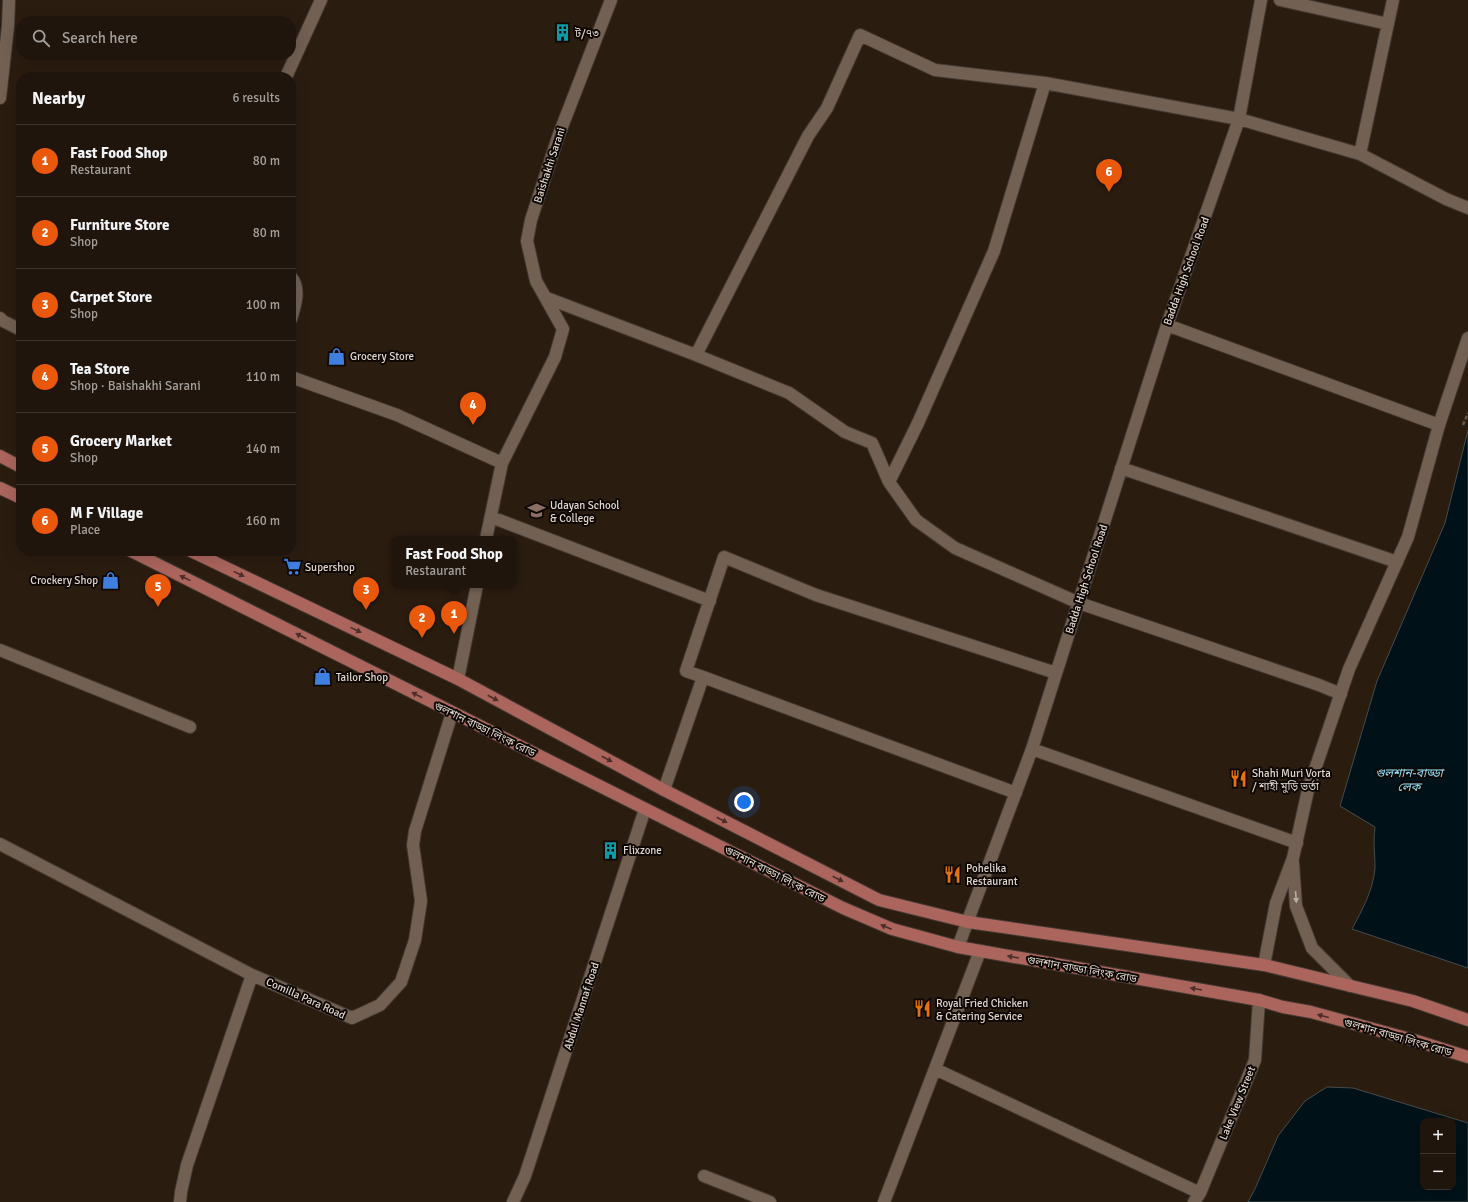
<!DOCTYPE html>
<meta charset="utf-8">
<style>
:root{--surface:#20150c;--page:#281e15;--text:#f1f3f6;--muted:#a29f9d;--line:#3d342d;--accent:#ea580c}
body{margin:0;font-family:Signika,"Noto Sans Bengali",sans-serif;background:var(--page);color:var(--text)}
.controls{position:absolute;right:12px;bottom:12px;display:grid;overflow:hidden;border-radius:8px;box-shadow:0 4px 16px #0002}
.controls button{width:36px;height:36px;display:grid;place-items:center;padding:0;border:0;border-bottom:1px solid var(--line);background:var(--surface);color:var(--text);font:20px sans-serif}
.you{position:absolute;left:744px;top:802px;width:14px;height:14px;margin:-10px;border:3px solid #fff;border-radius:50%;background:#1a73e8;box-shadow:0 0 0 6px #1a73e833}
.badge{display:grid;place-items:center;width:26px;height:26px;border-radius:50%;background:var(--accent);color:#fff;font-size:13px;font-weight:700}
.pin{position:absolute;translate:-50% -33px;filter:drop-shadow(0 1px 2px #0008)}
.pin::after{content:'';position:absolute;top:21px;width:14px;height:12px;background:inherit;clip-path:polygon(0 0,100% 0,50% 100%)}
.popup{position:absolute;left:391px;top:536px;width:126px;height:52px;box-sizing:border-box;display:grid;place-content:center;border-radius:8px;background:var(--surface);filter:drop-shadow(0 1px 3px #0005);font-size:13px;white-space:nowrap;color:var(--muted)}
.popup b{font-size:15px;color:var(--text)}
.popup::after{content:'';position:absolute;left:50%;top:100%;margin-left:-8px;border:8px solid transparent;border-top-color:var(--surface)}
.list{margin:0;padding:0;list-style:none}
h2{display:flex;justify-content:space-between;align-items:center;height:52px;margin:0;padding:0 16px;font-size:17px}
h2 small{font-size:13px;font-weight:400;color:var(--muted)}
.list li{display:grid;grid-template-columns:26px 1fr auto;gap:12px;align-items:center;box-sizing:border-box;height:72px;padding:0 16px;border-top:1px solid var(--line)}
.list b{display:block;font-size:15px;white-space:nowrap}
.list p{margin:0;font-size:13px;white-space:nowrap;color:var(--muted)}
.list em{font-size:13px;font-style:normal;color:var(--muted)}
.icon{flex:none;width:22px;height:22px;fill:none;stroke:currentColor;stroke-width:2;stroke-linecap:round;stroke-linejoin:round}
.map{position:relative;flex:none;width:1468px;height:1202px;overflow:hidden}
.search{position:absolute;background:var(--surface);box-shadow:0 4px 16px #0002;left:16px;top:16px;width:280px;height:44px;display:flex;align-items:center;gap:10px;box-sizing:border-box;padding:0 14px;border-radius:16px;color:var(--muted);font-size:15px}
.panel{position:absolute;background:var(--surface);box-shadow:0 4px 16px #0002;left:16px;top:72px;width:280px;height:484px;border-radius:16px}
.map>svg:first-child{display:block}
.water{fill:#001218;stroke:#434c4e;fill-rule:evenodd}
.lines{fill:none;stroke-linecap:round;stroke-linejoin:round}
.lane-casing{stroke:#443831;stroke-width:14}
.street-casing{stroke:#443831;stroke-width:14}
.secondary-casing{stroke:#443831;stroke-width:14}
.primary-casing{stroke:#443831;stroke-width:14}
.path{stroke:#63564b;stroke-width:2.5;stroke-dasharray:4 2;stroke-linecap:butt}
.lane{stroke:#726052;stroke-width:12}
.street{stroke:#726052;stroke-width:12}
.secondary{stroke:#726052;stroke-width:12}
.primary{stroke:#ab655d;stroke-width:12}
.oneway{fill:#4d2d28}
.oneway2{fill:#b9aca2}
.labels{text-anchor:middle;stroke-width:4;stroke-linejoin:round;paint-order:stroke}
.poi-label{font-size:11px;fill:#dfd5cd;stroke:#0e0804;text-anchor:start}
.street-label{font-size:11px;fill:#dfd5cd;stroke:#0e0804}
.water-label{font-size:12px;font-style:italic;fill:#90d9f2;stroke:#0e0804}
</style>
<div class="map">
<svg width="1468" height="1202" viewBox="0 0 1468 1202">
<rect width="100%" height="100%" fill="#2b1c10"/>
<path class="water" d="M1468 430V968L1352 929C1362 910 1373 891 1375 868 1375 854 1373 842 1375 827L1340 806 1377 681 1445 523Z
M1327 1087 1353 1088 1468 1123V1202H1248L1255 1189 1278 1136 1305 1101ZM1423 1121H1453V1187H1423Z"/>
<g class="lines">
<defs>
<path id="lane" d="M0 650 190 727"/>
<path id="street" d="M1280 0 1388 24
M286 77 321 0
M1045 83 1239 119 1261 0
M0 98 8 26 9 0
M1360 154 1446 199 1468 208
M291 277C301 288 295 307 291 319
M547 298 696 355 789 393 845 432 872 443 889 482
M0 318 3 321 21 330
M1167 325 1439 425
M696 355 808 136 827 108 860 35 935 70 1045 83 994 251 918 423 889 482 916 520 955 548 1079 603 1319 685 1341 694
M291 377 397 415 502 463 486 539
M502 463 555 357 563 329 536 281 527 241 531 220 558 137 611 0
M1121 468 1397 562
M491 517 710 601
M703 677 1016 793
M458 679 477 585
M1032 749 1297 843
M664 790 703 677 686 671 724 557 816 595 1056 673
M0 844 252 975 352 1018 380 1005 401 982 415 940 421 901 413 845 415 831 452 713
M958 947 1032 749 1167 325 1239 119 1360 154 1393 0
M935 1069 1200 1193
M704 1176 770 1202
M180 1202 181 1192 187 1165 252 975
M513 1202 525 1176 645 809
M884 1202 980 951
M1194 1202 1200 1193 1255 1060 1259 1000"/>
<path id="secondary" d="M1293 863 1296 906 1312 948 1350 986
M1264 965 1276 903 1293 858 1308 790 1349 669 1408 537 1439 425 1468 338"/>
<path id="primary" d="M0 456 21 467
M0 488 21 498
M131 551 843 908 892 929 958 947 1259 1000 1283 1007 1311 1012 1417 1041 1468 1057
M191 551 458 679 664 790 879 900 968 922 1264 965 1413 1001 1468 1020"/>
</defs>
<use href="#lane" class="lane-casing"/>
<use href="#street" class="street-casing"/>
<use href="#secondary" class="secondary-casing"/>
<use href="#primary" class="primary-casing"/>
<path class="path" d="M1463 425 1468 413"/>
<use href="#lane" class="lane"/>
<use href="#street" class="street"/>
<use href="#secondary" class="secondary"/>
<use href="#primary" class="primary"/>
</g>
<defs><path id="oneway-solid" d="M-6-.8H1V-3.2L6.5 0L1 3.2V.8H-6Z"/></defs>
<g class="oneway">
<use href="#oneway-solid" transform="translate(239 574) rotate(26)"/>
<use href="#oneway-solid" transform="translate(185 578) rotate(-154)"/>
<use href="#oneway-solid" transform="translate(356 630) rotate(26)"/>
<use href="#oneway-solid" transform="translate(301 636) rotate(-153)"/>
<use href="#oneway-solid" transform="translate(417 695) rotate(-153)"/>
<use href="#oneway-solid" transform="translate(493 698) rotate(28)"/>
<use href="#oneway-solid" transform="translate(607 759) rotate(28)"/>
<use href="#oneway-solid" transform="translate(722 820) rotate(27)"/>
<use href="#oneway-solid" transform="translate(838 879) rotate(27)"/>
<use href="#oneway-solid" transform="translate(886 927) rotate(-157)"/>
<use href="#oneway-solid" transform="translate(1013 957) rotate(-170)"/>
<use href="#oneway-solid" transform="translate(1196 989) rotate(-170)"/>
<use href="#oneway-solid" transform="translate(1323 1016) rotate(-165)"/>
</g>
<use class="oneway2" href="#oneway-solid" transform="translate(1296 897) rotate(86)"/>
<defs>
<symbol id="building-bare" viewBox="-9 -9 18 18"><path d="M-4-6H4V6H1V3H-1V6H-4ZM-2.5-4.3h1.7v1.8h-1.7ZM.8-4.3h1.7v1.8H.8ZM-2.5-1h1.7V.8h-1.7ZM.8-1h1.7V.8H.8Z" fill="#0f9aa8" stroke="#0e0804" stroke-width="2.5" paint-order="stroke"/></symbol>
<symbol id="shop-bare" viewBox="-9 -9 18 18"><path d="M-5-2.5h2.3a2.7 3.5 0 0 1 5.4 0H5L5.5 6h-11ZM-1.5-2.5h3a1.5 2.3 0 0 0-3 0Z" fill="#3f7fe0" stroke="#0e0804" stroke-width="2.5" paint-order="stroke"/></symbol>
<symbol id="school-bare" viewBox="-9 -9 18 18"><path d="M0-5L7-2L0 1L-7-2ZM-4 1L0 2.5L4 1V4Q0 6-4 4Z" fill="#8d6e63" stroke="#0e0804" stroke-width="2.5" paint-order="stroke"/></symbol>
<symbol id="supermarket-bare" viewBox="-9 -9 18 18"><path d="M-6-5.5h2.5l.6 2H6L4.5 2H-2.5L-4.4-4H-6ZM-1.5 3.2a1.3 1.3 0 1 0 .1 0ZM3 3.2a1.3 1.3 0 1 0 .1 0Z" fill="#3f7fe0" stroke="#0e0804" stroke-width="2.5" paint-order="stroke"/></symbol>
<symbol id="restaurant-bare" viewBox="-9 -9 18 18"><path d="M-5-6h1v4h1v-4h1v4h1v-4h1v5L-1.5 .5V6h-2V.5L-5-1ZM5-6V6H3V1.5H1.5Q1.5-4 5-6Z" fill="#e8710a" stroke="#0e0804" stroke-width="2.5" paint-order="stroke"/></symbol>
</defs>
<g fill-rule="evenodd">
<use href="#building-bare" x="550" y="20" width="25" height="25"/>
<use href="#shop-bare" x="324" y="344" width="25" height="25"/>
<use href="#school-bare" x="524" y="498" width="25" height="25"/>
<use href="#supermarket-bare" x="280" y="554" width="25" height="25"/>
<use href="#shop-bare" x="98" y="568" width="25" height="25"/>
<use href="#shop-bare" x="310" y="664" width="25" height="25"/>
<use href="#restaurant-bare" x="1226" y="766" width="25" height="25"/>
<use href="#building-bare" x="598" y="838" width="25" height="25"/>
<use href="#restaurant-bare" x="940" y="862" width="25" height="25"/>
<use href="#restaurant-bare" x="910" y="996" width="25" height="25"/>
</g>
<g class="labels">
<g class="poi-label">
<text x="575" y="37">ট/৭৩</text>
<text x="350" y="360">Grocery Store</text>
<text x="550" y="509">Udayan School<tspan x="550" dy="13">&amp; College</tspan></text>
<text x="305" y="571">Supershop</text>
<text x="98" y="584" text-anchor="end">Crockery Shop</text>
<text x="336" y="681">Tailor Shop</text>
<text x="1252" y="777">Shahi Muri Vorta<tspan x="1252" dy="13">/ শাহী মুড়ি ভর্তা</tspan></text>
<text x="623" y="854">Flixzone</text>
<text x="966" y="872">Pohelika<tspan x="966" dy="13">Restaurant</tspan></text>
<text x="936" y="1007">Royal Fried Chicken<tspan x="936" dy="13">&amp; Catering Service</tspan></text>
</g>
<g class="street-label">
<text transform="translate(549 165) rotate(-72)" y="4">Baishakhi Sarani</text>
<text transform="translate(1186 271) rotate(-70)" y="4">Badda High School Road</text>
<text transform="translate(1086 579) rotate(-72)" y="4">Badda High School Road</text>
<text transform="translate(485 729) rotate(26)" y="4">গুলশান বাড্ডা লিংক রোড</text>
<text transform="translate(775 874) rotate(27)" y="4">গুলশান বাড্ডা লিংক রোড</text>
<text transform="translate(1082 969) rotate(10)" y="4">গুলশান বাড্ডা লিংক রোড</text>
<text transform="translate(306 998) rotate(24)" y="4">Comilla Para Road</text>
<text transform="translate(581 1006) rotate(-72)" y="4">Abdul Mannaf Road</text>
<text transform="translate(1398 1037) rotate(16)" y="4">গুলশান বাড্ডা লিংক রোড</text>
<text transform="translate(1237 1103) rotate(-68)" y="4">Lake View Street</text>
</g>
<g class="water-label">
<text x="1409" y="777">গুলশান-বাড্ডা<tspan x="1409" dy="14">লেক</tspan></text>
</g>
</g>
</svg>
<div class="controls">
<button>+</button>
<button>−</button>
</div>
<div class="you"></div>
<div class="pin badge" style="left:454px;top:634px">1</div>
<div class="popup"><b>Fast Food Shop</b>Restaurant</div>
<div class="pin badge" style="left:422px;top:638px">2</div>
<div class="pin badge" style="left:366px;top:610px">3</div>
<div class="pin badge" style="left:473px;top:425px">4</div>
<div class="pin badge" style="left:158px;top:607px">5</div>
<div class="pin badge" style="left:1109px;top:192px">6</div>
<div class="search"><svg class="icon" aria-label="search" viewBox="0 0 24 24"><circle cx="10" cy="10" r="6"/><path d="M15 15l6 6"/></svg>Search here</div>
<section class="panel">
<h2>Nearby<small>6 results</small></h2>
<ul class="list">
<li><span class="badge">1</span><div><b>Fast Food Shop</b><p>Restaurant</p></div><em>80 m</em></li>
<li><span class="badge">2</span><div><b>Furniture Store</b><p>Shop</p></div><em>80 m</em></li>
<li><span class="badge">3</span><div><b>Carpet Store</b><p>Shop</p></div><em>100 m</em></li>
<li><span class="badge">4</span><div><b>Tea Store</b><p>Shop · Baishakhi Sarani</p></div><em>110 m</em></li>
<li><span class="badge">5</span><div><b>Grocery Market</b><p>Shop</p></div><em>140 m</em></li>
<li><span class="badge">6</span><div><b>M F Village</b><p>Place</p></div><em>160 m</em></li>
</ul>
</section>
</div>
